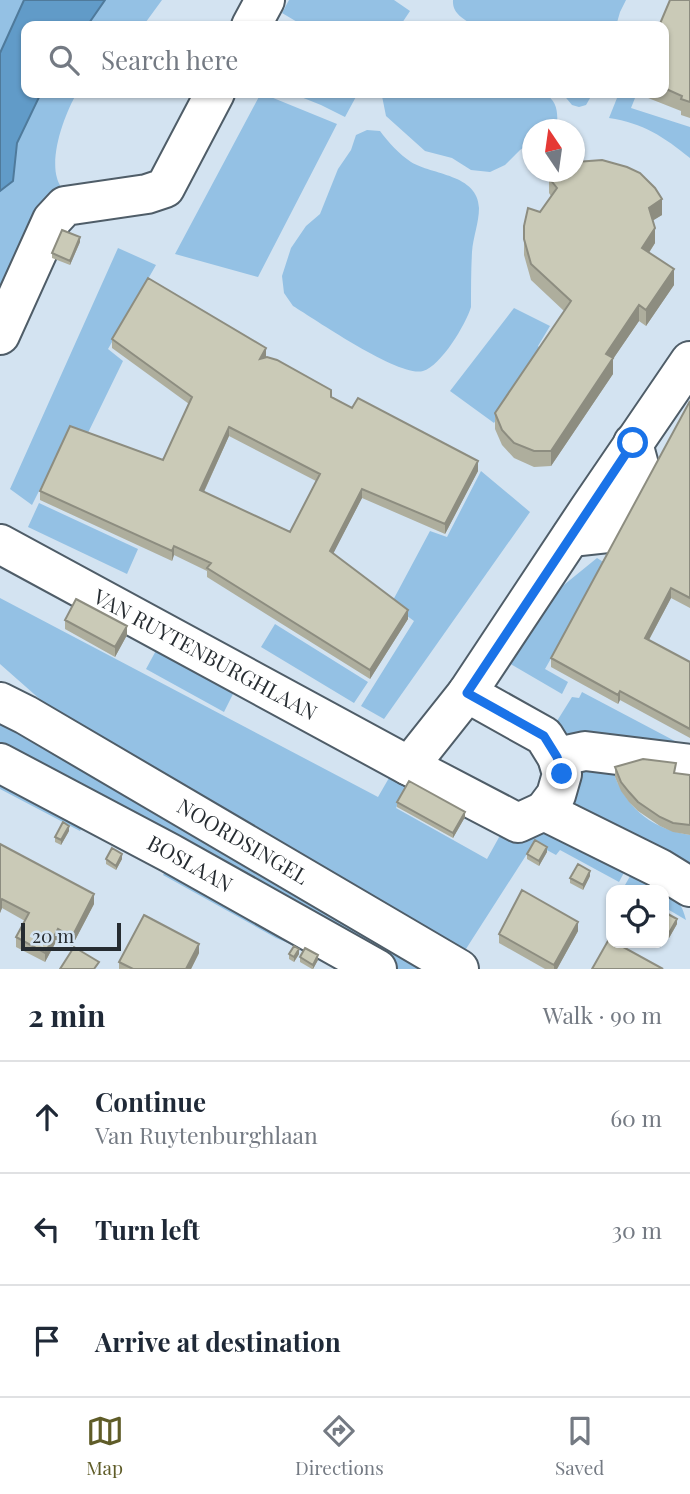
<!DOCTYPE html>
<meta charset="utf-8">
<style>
:root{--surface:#fff;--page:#f6f6f7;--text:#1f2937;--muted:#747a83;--line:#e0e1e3;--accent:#5f5c28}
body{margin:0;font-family:"Playfair Display",serif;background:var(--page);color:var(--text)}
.controls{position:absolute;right:21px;bottom:21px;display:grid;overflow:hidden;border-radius:14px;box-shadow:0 2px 5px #0004}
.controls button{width:63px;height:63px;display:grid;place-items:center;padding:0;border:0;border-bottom:2px solid var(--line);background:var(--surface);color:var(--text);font:35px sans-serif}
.compass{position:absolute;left:522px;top:119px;width:63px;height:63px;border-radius:50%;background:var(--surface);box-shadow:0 2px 5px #0004;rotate:347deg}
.scale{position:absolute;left:21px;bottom:18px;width:100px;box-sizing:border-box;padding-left:7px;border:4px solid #262c31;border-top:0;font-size:19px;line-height:24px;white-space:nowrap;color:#262c31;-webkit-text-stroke:5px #d3e3f1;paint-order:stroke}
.stop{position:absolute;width:21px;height:21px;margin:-16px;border:5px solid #1a73e8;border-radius:50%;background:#fff}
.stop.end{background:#1a73e8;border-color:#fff;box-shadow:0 2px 7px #0008}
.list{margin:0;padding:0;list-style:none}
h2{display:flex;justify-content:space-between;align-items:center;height:91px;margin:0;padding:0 28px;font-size:30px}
h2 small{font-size:23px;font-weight:400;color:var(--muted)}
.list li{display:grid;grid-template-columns:46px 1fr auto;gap:21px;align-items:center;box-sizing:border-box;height:112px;padding:0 28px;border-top:2px solid var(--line)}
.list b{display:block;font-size:26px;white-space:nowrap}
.list p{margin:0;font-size:23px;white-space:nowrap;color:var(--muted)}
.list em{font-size:23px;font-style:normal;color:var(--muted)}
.icon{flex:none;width:38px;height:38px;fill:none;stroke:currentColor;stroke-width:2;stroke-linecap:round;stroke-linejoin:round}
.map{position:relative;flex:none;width:690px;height:969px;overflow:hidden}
.search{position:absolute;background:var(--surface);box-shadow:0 2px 5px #0004;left:21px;right:21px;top:21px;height:77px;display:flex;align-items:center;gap:18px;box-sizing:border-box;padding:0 24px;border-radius:14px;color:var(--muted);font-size:26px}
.sheet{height:427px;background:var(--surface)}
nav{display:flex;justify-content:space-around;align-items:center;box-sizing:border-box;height:98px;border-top:2px solid var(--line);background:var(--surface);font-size:19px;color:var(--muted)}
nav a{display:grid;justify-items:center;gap:4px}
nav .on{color:var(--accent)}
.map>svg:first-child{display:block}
.green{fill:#94c1e4}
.water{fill:#619bc8;stroke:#4f7a9b;stroke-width:2}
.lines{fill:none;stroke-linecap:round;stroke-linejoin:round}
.minor-casing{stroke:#4f5d68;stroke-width:42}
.major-casing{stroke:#4f5d68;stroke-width:42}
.minor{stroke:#fff;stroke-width:38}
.major{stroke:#fff;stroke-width:38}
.wall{fill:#aeae9d;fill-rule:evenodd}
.shaded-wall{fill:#8d8d80}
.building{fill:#cacab7;stroke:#8d8d80;stroke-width:2;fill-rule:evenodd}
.route{stroke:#1a73e8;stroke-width:9}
.labels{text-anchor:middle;stroke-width:5;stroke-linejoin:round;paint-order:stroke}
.street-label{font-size:21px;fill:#262c31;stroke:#d3e3f1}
</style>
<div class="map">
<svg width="690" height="969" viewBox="0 0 690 969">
<rect width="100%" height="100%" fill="#d3e3f1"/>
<path class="green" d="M0 0H24L0 53Z
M105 0H162L143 26H87Z
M289 0H394L410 11 400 26H304L282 13Z
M453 0H626L620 12 616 26H474C464 19 452 14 453 0Z
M41 93H77C65 113 50 154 57 178 58 183 62 188 64 192L0 310V191L13 181 17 143Z
M261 93 337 124 258 277 175 254Z
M291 93H358L345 117 321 105Z
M383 93H544C557 101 558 111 557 125L551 129 532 130V142L520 150 505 165 490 172 471 170 452 158 425 151 386 116 382 96Z
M562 93H593L586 105 579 107 572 105Z
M619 93H637L631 108 690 127V158C664 137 643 123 609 118Z
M367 130 380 131C389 143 399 154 411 162 432 175 478 174 479 208 479 223 473 237 472 252 471 270 471 288 471 307 466 324 441 366 423 371 400 378 316 320 293 306L284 293 282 276 291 248 306 226 320 214 338 169 351 150 356 135Z
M118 248 156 265 108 349 123 361 85 439 68 433 32 505 10 489Z
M514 308 550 326 538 346 541 349 494 423 450 391Z
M481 471 530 512 384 719 361 706 414 621 391 604 430 531 447 537Z
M39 503 138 549 127 574 28 527Z
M597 558 605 563 545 669 568 682 562 694 502 659 538 606Z
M0 598 378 797 393 771 410 780 396 808 487 859 503 830 536 831 559 836 627 867 619 882 560 850 556 855 534 843 464 952 51 709 0 664Z
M275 624 368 682 354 703 261 647Z
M159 645 236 688 224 712 146 669Z
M582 692 690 749V750L556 732 552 729 572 697 579 698Z
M0 721 423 969H396L0 755Z
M643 768 615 777C629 811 654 829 690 835V872L565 809 575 769Z
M0 775 85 821 80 831 0 789Z
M169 866 338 969 300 948 276 938 163 875Z
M633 871C658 881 680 892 686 920L664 907V890H634L625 885Z"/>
<path class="water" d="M24 0H105L87 26H26V93H41L17 143 13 181 0 191V53Z"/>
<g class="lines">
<defs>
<g id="minor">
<path d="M251 26 265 0"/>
<path d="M0 335 52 220 65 206 147 194 165 188 215 93"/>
<path d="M571 537 617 532 643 488 640 469 633 443"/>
<path id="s1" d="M0 544 409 766 467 693 589 509 690 361"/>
<path d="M467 693 544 736 557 757 562 774 556 795 544 811"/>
<path d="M557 757 585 751 690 764"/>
<path id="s2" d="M0 763 170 853 377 969"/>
<path d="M409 766 518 823 544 811 659 868 690 887"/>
</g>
<g id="major">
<path id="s3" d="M0 702 26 715 459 969"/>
</g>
</defs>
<use href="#minor" class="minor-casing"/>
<use href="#major" class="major-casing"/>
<use href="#minor" class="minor"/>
<use href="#major" class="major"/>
</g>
<path class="wall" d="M690 0V118L681 115V111L638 94 664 93V26Z
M549 178 662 215 653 220 655 243 649 253 674 285 646 326 639 321 613 359V374L551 466 534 467 514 458 502 445 495 429V413L564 311 531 280 524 255V226L540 212 551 196 549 193Z
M80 242 70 265 52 258V253Z
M112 339 266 357 265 358 352 408 478 471 445 534 362 498 333 553 408 619 370 679 207 577V571L174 555 172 561 40 500V491L163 460 189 404 112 348ZM229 436 316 481 290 532 204 492Z
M690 401V608L671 598 649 640 690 662V738L620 700 618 704 551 667V658Z
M65 620 127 635 115 657 65 629Z
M615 767 690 775V835L673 832 660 826 638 811 629 802 621 791 615 777Z
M397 802 465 817 453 838 397 807Z
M69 831 61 845 55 842V837Z
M0 844 94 904 72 946 58 938 45 962 16 947V937L25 921 2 908 0 913Z
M547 852 539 866 527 859V854Z
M106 859H122L116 870 106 864Z
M590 876 583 890 570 883V878Z
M664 917 677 924 669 938 664 935Z
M578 931 557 969H545L499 943V934Z
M199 953 191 969H119V962Z
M289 954H299L294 962 289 959Z
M300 957 318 960 313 969H312L300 962Z"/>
<path class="shaded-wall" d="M662 199V215L649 223V208Z
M655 228V243L642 263V248Z
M80 237V242L70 265V261Z
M674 269V285L646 326V310Z
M639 305V321L613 359V374L551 466V451L606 354Z
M266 348V357L260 368V359Z
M229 427V436L200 500V490Z
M478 461V471L445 534V524Z
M362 489V498L330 560V551Z
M174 546V555L172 561V551Z
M671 588V598L645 647V638Z
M408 610V619L370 679V670Z
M127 626V635L115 657V647Z
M620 691V700L618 704V695Z
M465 812V817L453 838V833Z
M69 826V831L61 845V840Z
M547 847V852L539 866V861Z
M122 854V859L116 870V866Z
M590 871V876L583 890V885Z
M94 894V904L72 946V937Z
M2 899V908L0 913V903Z
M677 919V924L669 938V933Z
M578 922V931L557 969H554V965Z
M58 929V938L45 962V953Z
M199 944V953L191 969H186Z
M299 949V954L294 962V957Z
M318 955V960L313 969V965Z"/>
<path class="building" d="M670 0H690V102L681 99 682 96 664 88V26H659Z
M602 160 627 167 640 173 655 188 662 199 649 208 655 228 642 248 674 269 646 310 639 305 606 354 613 358 551 451H534L514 443 502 430 495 413 571 301 531 264 524 239V226L528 208 540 212 557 188 549 178 556 172H575V163L576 162Z
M62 230 80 237 70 261 52 253Z
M148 278 266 348 260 359 267 357 277 360 331 390V397L352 408 358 398 478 461 445 524 362 489 330 551 408 610 370 670 207 568 211 563 174 546 172 551 40 491 70 426 163 460 192 397 112 339ZM229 427 320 474 290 532 200 490Z
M690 401V598L671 588 645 638 690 662V729L620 691 618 695 551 658Z
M76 599 127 626 115 647 65 620Z
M643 759 676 763 674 773 690 775V825L673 823 660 817 638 802 629 792 621 782 615 767Z
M409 781 465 812 453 833 397 802Z
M63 822 69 826 61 840 55 837Z
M535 840 547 847 539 861 527 854Z
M0 844 94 894 72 937 58 929 45 953 16 937 29 913 2 899 0 903Z
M112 848 122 854 116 866 106 859Z
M578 864 590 871 583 885 570 878Z
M522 890 578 922 554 965 499 934Z
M666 913 677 919 669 933 664 930V917Z
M144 915 199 944 186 969H133L119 962Z
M609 939 611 940V943H616L663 969H592Z
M294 946 299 949 294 957 289 954Z
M74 947 99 962 94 969H60Z
M305 948 318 955 313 965 300 957Z"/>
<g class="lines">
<path class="route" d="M562 774 557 757 544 736 467 693 633 443"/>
</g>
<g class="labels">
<g class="street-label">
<text dy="7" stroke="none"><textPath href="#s1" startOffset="233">VAN RUYTENBURGHLAAN</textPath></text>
<text dy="7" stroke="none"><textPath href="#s3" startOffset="280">NOORDSINGEL</textPath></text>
<text dy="7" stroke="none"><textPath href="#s2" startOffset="215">BOSLAAN</textPath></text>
</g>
</g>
</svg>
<div class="controls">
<button><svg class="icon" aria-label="locate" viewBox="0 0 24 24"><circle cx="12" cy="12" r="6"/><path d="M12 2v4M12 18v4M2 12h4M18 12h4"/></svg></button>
</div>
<svg class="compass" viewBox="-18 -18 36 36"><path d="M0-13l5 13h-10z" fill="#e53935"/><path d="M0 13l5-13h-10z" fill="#747a83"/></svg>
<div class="scale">20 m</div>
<div class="stop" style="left:633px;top:443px"></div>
<div class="stop end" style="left:562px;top:774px"></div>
<div class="search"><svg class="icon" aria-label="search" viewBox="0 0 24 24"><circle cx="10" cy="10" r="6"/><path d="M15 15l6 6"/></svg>Search here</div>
</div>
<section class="sheet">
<h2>2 min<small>Walk · 90 m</small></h2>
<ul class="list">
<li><svg class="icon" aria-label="ahead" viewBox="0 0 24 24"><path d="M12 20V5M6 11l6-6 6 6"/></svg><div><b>Continue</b><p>Van Ruytenburghlaan</p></div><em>60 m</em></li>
<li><svg class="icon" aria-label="left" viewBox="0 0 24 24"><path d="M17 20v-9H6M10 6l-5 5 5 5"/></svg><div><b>Turn left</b></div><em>30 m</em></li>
<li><svg class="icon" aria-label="arrive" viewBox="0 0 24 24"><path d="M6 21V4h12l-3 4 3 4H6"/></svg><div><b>Arrive at destination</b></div></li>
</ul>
</section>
<nav>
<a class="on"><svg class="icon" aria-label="map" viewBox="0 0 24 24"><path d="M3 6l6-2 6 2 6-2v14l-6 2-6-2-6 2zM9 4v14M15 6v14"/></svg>Map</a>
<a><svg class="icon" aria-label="directions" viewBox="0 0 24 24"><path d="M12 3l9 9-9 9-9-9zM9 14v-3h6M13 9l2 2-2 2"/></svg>Directions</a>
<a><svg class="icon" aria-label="saved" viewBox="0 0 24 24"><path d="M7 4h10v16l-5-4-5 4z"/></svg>Saved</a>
</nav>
